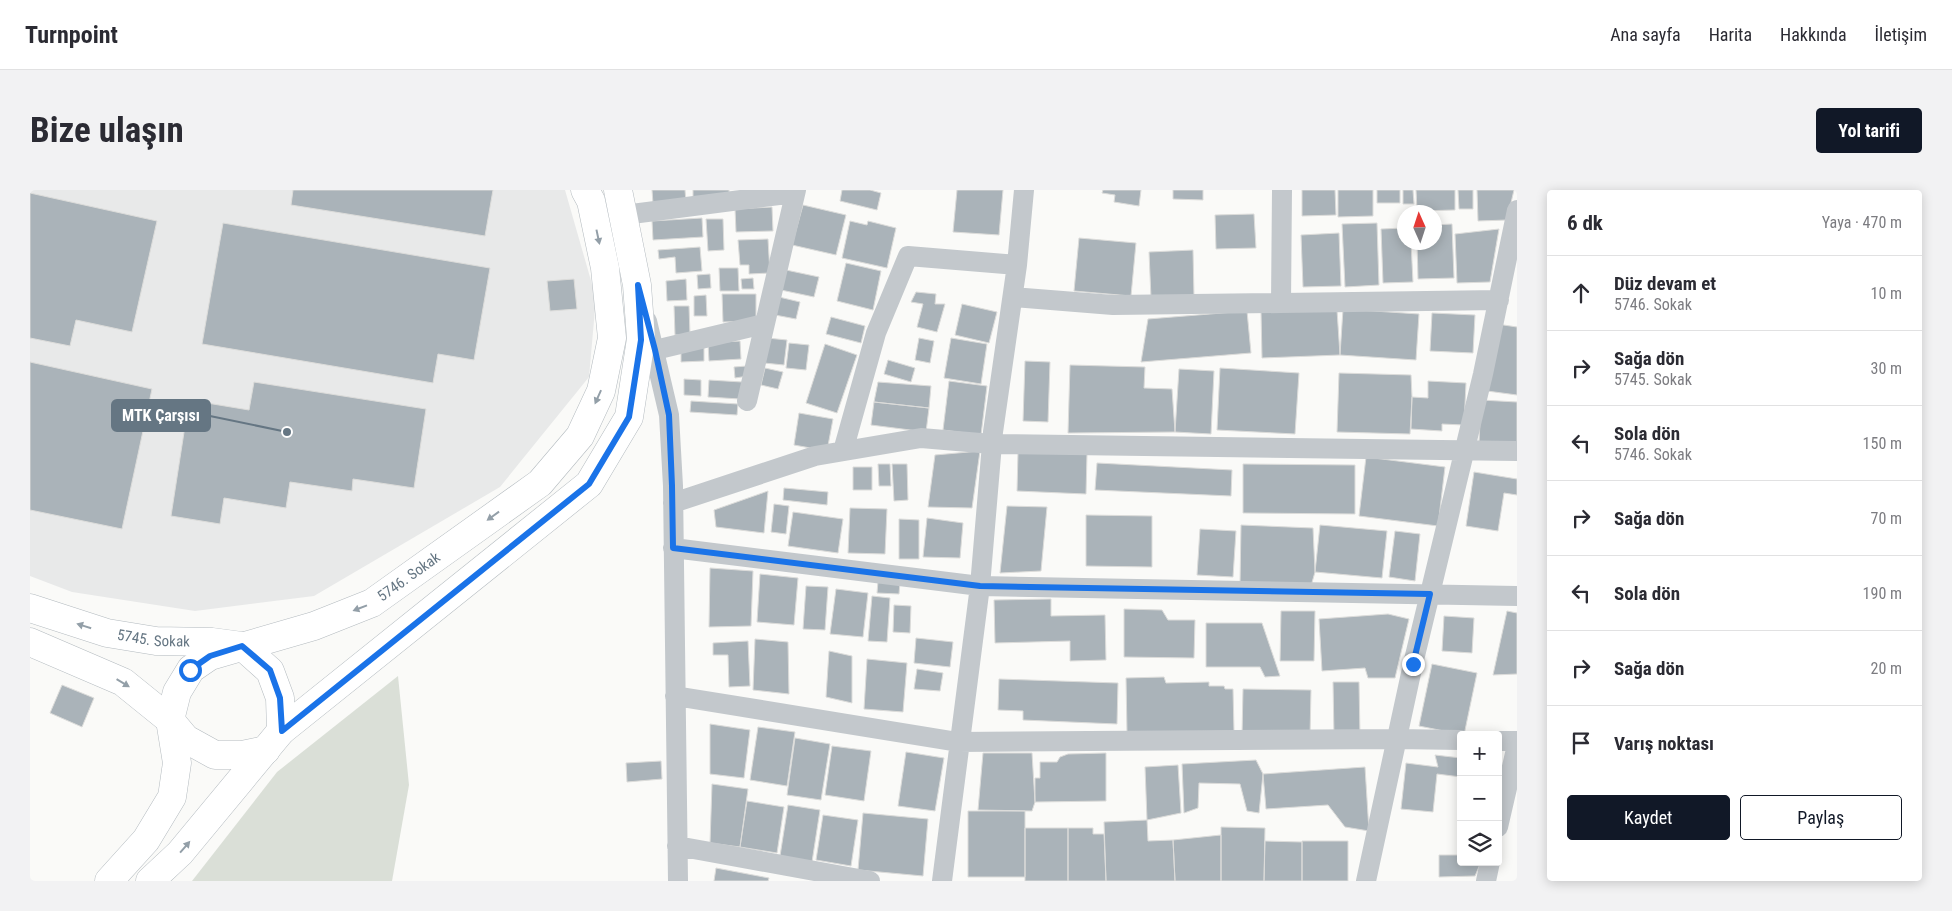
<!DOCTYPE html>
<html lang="tr">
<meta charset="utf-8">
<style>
:root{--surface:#fff;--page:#f2f2f3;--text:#2b2b33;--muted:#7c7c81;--line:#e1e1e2;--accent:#111827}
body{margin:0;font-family:"Roboto Condensed",sans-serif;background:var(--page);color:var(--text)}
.controls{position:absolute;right:15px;bottom:15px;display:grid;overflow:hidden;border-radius:5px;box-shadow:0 2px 12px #0003}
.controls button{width:45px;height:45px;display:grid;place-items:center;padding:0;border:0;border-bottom:1px solid var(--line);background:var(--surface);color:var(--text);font:25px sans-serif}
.compass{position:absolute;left:1367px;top:15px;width:45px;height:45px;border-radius:50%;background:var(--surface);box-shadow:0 2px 12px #0003;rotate:357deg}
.stop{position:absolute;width:15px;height:15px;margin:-11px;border:4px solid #1a73e8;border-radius:50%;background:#fff}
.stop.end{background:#1a73e8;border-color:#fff;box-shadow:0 1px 5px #0008}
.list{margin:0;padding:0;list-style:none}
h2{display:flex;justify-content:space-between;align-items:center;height:65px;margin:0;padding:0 20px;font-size:21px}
h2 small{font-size:16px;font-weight:400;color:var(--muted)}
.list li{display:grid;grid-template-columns:32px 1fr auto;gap:15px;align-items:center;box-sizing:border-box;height:75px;padding:0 20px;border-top:1px solid var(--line)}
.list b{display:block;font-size:19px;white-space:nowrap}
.list p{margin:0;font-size:16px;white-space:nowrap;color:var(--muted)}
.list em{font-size:16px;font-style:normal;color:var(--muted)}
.actions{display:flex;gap:10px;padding:15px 20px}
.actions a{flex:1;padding:11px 0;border:1px solid var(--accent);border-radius:5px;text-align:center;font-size:18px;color:var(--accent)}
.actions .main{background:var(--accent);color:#fff}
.icon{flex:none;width:28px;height:28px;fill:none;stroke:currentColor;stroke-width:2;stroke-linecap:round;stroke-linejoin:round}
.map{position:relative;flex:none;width:1487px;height:691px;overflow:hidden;border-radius:5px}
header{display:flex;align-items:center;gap:30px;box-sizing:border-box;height:70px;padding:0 25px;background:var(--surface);border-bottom:1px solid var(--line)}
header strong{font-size:24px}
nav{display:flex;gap:28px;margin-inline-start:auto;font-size:18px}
.intro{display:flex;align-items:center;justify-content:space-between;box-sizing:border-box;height:120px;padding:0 30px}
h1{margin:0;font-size:35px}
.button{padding:12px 22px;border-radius:5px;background:var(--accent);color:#fff;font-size:18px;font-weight:700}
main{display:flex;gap:30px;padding:0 30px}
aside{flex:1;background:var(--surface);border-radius:5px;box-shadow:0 2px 12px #0003}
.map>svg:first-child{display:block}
.built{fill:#e8e9e9}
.green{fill:#dadfd7}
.building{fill:#aab3b9;stroke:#dcdcda}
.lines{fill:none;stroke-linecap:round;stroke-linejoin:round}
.secondary-casing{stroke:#b3babf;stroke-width:29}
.street{stroke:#c3c8cc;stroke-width:20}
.secondary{stroke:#fff;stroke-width:28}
.oneway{fill:#939fa8}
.route{stroke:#1a73e8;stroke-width:6}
.labels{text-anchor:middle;stroke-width:5;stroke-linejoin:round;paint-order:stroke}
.street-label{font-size:15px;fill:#657683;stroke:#fff}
.leader{fill:none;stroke:#657683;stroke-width:2}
.callout-dot{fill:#657683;stroke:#fff;stroke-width:2}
.callout{fill:#657683;stroke:#657683;stroke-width:2}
.callout-label{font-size:16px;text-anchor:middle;font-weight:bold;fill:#fff}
</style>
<header>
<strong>Turnpoint</strong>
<nav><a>Ana sayfa</a><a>Harita</a><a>Hakkında</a><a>İletişim</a></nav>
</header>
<div class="intro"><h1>Bize ulaşın</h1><a class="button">Yol tarifi</a></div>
<main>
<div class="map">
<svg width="1487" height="691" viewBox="0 0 1487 691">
<rect width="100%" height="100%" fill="#fafaf8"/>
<path class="built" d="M0 0H535L566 108 559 187 470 297 284 406 165 421 42 402 0 386Z"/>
<path class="green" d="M368 486 379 595 362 691H162L247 582Z"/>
<path class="building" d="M263 0H463L455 46 261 15Z
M622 0H655L656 12 623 14Z
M663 0H699V6L663 8Z
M812 0H840L851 3 847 20 810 11Z
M927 0H973L969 45 923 42Z
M1073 0H1111L1109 16 1084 12 1085 5 1072 3Z
M1143 0H1173V10L1143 9Z
M1272 0H1305L1306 25 1272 26Z
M1308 0H1343V26L1308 27Z
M1347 0H1370V13H1347Z
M1373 0H1383L1384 14H1373Z
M1386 0H1425V20L1387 21Z
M1428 0H1443V19H1429Z
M1447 0H1484L1477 30 1448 31Z
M0 3 127 31 102 142 46 130 40 156 0 148Z
M773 15 816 25 806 65 762 55Z
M742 17 743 41 706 42 705 19Z
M1224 24 1226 58 1186 59 1185 25Z
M672 28 673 47 623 50 622 31Z
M676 29H693L694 60 678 61Z
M820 31 837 35 838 31 866 38 857 78 812 68Z
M193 33 460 78 444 170 408 164 403 193 172 154Z
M1347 33 1349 95 1315 97 1312 34Z
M1422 34 1424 88 1388 89 1387 52H1404V35Z
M1374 38V52H1381L1383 92 1353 93 1351 39Z
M1469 39 1460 92 1427 93 1425 44Z
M1309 43 1311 96 1273 97 1271 45Z
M1049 48 1106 53 1101 106 1044 101Z
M738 49 740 83 719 84V75H710L708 50Z
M670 57 672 81 646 83 645 67 629 69 628 60Z
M1163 60 1164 106 1121 108 1119 62Z
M816 73 851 81 843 120 807 111Z
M689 78H708L709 101H690Z
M756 80 789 87 784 107 751 100Z
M680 84 681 98 668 99 667 85Z
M723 88 724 99H712L711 89Z
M544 89 547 119 520 121 517 91Z
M656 89 657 110 637 111 636 91Z
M886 102 906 104 905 114H915L907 142 887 137 893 114 881 112Z
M692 104H726V131L693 132Z
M676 105 677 126H664V106Z
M749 107 770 112 766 129 745 125Z
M932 114 967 122 959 153 925 145Z
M644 116H659L660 145H645Z
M1313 119 1389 124 1386 170 1310 165Z
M1307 120 1310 165 1232 168 1231 122Z
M1217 121 1221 163 1111 172 1118 129Z
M1402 123 1445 125 1443 163 1400 161Z
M801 127 835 136 831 153 796 144Z
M1467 134 1487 137V205L1457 201Z
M737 148 757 150 754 175 734 173Z
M889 148 904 151 900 173 885 170Z
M921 148 957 154 951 194 914 188Z
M710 151 711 169 679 171 678 153Z
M759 153 779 155 776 180 756 178Z
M795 154 827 165 807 223 776 213Z
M674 155V171L651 172V156Z
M858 170 885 178 881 192 854 184Z
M995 171 1020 172 1018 232 993 231Z
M0 172 122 199 92 339 0 320Z
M1040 175 1115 177 1114 198 1142 199 1145 242 1038 243Z
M717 176 718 186 705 188 704 177Z
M735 178 753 182 748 199 731 195Z
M1190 178 1269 183 1265 244 1187 240Z
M1149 179 1184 181 1181 244 1145 242Z
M1309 183 1381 185 1382 207 1380 244 1307 242Z
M654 189 671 190V206L654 205Z
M679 190 712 192 710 209 678 207Z
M919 191 957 196 951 245 913 240Z
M1398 191 1436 193 1434 235 1412 234V241L1381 239 1382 207 1398 208Z
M224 192 396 219 384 298 323 289 322 301 260 292 256 318 194 308 190 334 141 326 159 210 219 220Z
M848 192 901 196 899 218 844 212Z
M1451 210 1487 212V254L1449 253Z
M661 211 708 214 707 225 660 222Z
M844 212 899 218 896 242 841 235Z
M769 223 803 229 797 261 764 255Z
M950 261 942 318 898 317 905 265Z
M988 262 1057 264 1056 304 987 301Z
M1336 267 1415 277 1408 336 1329 326Z
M1067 273 1202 280 1201 306 1065 300Z
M848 274H860L861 296H849Z
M862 274H877L878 310 864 311Z
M1213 274 1325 275V324L1213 323Z
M823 277H842V300H823Z
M1444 282 1487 289V305L1474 303 1468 341 1436 336Z
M754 298 798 302 797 315 753 310Z
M738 301 734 343 686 337 684 320Z
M744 314 759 316 756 344 741 342Z
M977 316 1017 317 1011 381 970 383Z
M820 318 857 319 855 364 818 363Z
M763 322 813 329 808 363 758 356Z
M1056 325 1122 326V377L1056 376Z
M897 328 933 333 930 368 893 367Z
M869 329 889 330V369H869Z
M1211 335 1283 338 1285 382 1281 396 1210 394Z
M1290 335 1357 341 1352 388 1285 382Z
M1170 339 1206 341 1203 387 1167 385Z
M1365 341 1390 344 1385 391 1359 387Z
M680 378 723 381 721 436 679 437Z
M730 384 768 388 764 435 727 432Z
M848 391 870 392 869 404 847 403Z
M776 396 798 397 795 440 773 439Z
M806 399 838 403 833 447 800 444Z
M842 406 860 408 857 452 838 451Z
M1021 409V426L1075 425 1076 470 1040 471V451L965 453 964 410Z
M864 415 881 416 880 443 863 442Z
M1094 419 1132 420 1138 430H1165L1164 468 1094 467Z
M1251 421H1285L1284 471H1250Z
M1477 421 1487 423V484L1463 485Z
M1358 424 1379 429 1365 488H1338L1335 478 1292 481 1289 429Z
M1414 426 1444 428 1442 463 1412 461Z
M1176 433H1232L1250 486 1235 487 1230 477H1176Z
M886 448 923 452 920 477 884 473Z
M725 449 758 452 759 504 723 500Z
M718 451 720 496 699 497 698 465H683V453Z
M799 461 822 466V513L796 507Z
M837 469 877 473 873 522 834 519Z
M1402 474 1447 483 1434 545 1389 536Z
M887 479 913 483 910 501 884 499Z
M1134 487 1136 493 1179 492V496H1194L1195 499H1203L1204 541 1097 543 1096 488Z
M969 489 1088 493 1087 534 993 530V521L968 520Z
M1303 492H1329L1330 546H1304Z
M32 495 64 508 52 537 20 523Z
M1213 499 1281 500 1280 546 1212 545Z
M680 534 720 540 714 588 680 584Z
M728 537 765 542 757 596 720 590Z
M765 548 800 554 791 610 757 605Z
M802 556 841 561 834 611 795 605Z
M876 562 914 568 905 621 868 616Z
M953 563H1002L1005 612 1002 621 948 620Z
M1076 563V611L1005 612V588H1010V572H1027L1030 567 1038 564Z
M1405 565 1431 568V587L1407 584 1403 622 1371 619 1376 573 1408 577Z
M1226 570 1233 584 1229 623 1217 621 1210 594 1169 593 1168 618 1154 623 1152 574Z
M631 571 632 589 597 592 596 573Z
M1148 575 1151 623 1117 630 1115 577Z
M1335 577 1339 641 1315 637 1298 615 1236 619 1233 584Z
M682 594 718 599 710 657 680 653Z
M717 611 754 617 747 663 710 657Z
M758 615 790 620 782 672 750 666Z
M938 621H995V687H938Z
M833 623 898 629 893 686 828 680Z
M793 625 828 630 821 676 786 670Z
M1117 630 1118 651 1143 650 1145 691H1076L1074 632Z
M1191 637 1235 638 1234 691H1191Z
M995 638H1038V691H995Z
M1038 638H1063V644H1074L1076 691H1038Z
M1191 645V691H1145L1143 650Z
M1235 651 1272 652V691H1234Z
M1272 651H1318V691H1272Z
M1409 665H1431V672H1451L1445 686 1409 687Z
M686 678 739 688 738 691H684Z"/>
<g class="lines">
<defs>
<g id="secondary">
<path id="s1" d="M0 418 77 443 126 451 182 452 212 456 240 481 250 508 251 541"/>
<path d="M0 452 93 492 140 530 156 549 185 565H212L236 560"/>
<path id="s2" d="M79 691 116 650 142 607 147 573 140 530 147 502 161 479 180 466 284 436 342 413 510 293 550 246 571 201 582 148 575 78 561 11 555 0"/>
<path d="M120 691 150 663 251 541 559 294 599 227 611 149 607 95 588 0"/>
</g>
</defs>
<use href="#secondary" class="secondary-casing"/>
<path class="street" d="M594 25 765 3
M983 107 1083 115 1251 113 1252 0
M1251 113 1469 110
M617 131 639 225 643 296 648 691
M625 160 734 134
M717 211 766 0
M813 261 846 143 878 66 987 75
M643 313 785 266 891 248 962 254 1487 261
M643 358 950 396 1487 406
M645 506 928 552 1366 549 1431 550
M1468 551H1487
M1468 637 1487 555
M647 656 840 691
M912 691 950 396 963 242 987 75 994 0
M1336 691 1383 474 1453 184 1487 20
M1456 691 1460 672"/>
<use href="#secondary" class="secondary"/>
</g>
<defs><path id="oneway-solid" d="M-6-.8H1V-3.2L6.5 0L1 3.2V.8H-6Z" transform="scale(1.25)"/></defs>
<g class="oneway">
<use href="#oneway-solid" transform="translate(568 47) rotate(78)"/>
<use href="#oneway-solid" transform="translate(568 207) rotate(114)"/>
<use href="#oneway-solid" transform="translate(463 326) rotate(144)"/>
<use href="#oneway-solid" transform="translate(330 418) rotate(159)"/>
<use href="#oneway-solid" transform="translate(54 436) rotate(-163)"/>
<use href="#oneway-solid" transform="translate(93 493) rotate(31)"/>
<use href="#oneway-solid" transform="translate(155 657) rotate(-49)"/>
</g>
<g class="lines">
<path class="route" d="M160 480 180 466 212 456 240 480 250 508 252 541 559 294 599 227 611 150 608 95 625 160 639 225 642 296 643 358 950 396 1400 404 1383 474"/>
</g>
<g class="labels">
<g class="street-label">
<text dy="5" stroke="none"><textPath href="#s2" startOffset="478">5746. Sokak</textPath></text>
<text dy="5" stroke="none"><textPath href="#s1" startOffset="128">5745. Sokak</textPath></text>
</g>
</g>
<path class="leader" d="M257 242L180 226"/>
<circle class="callout-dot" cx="257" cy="242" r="5"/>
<rect class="callout" x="82" y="210" width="98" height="31" rx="5"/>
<g class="callout-label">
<text x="131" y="231">MTK Çarşısı</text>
</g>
</svg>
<div class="controls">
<button>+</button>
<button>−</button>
<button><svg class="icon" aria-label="layers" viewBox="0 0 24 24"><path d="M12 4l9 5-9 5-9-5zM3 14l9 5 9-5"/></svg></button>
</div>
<svg class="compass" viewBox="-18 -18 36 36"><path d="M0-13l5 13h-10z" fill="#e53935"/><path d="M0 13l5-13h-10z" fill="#7c7c81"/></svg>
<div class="stop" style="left:160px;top:480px"></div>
<div class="stop end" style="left:1383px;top:474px"></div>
</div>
<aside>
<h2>6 dk<small>Yaya · 470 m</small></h2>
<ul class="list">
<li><svg class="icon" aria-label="ahead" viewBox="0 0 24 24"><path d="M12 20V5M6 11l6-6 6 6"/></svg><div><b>Düz devam et</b><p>5746. Sokak</p></div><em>10 m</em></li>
<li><svg class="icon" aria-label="right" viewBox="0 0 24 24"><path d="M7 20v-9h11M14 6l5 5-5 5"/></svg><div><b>Sağa dön</b><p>5745. Sokak</p></div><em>30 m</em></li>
<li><svg class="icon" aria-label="left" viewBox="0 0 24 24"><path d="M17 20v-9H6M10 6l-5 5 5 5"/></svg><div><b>Sola dön</b><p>5746. Sokak</p></div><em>150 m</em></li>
<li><svg class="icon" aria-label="right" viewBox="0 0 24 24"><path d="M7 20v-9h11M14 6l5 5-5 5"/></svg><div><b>Sağa dön</b></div><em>70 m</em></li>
<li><svg class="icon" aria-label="left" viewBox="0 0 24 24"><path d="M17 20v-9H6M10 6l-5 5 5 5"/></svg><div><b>Sola dön</b></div><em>190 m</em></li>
<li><svg class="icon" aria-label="right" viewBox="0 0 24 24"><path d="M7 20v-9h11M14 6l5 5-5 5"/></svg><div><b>Sağa dön</b></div><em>20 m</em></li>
<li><svg class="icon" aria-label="arrive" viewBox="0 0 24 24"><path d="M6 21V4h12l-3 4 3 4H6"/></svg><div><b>Varış noktası</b></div></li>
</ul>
<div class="actions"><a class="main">Kaydet</a><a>Paylaş</a></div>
</aside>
</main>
